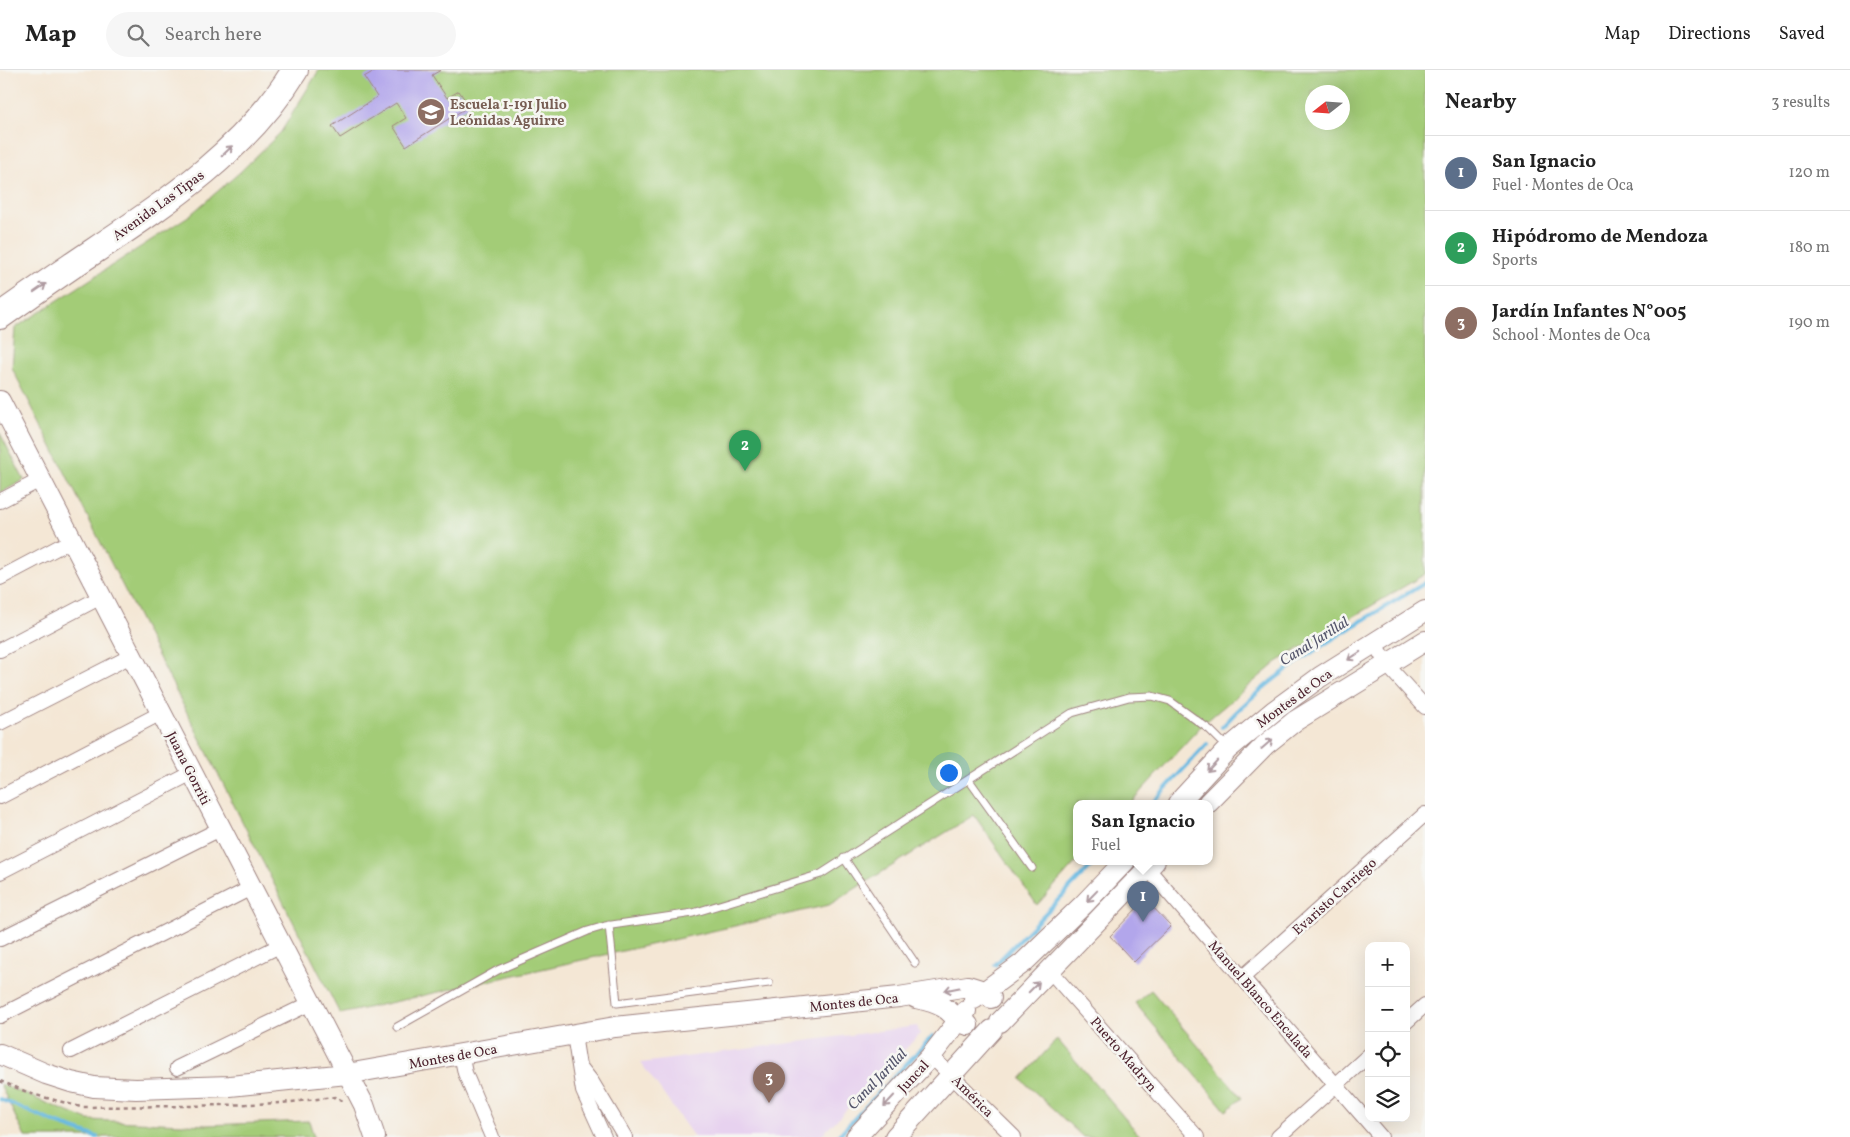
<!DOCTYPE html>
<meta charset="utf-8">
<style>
:root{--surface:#fff;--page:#f6f6f6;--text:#222;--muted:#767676;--line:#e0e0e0;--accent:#7c3aed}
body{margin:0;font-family:Vollkorn,serif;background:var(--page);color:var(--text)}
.controls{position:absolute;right:15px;bottom:15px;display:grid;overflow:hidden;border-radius:10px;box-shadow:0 5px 20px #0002}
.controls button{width:45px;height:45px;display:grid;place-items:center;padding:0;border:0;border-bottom:1px solid var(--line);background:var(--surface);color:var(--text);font:25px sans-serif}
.compass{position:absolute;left:1305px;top:15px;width:45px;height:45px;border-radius:50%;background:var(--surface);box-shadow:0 5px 20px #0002;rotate:253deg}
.you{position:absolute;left:948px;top:702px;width:18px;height:18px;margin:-12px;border:4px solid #fff;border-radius:50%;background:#1a73e8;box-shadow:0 0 0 8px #1a73e833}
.badge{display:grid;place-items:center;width:32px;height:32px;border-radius:50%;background:var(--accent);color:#fff;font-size:16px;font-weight:700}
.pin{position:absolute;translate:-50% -41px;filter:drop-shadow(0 1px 2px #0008)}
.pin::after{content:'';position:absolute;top:26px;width:18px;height:15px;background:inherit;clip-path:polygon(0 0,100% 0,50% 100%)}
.popup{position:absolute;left:1073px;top:730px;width:140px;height:65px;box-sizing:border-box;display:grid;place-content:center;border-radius:10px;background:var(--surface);filter:drop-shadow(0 1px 4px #0005);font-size:16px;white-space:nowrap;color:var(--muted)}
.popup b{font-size:19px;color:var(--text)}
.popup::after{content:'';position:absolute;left:50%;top:100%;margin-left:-10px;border:10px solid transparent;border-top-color:var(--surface)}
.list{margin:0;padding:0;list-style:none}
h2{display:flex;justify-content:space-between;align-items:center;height:65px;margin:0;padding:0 20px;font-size:21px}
h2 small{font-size:16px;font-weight:400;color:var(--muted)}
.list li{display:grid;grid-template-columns:32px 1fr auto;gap:15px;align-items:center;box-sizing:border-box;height:75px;padding:0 20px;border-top:1px solid var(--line)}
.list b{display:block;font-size:19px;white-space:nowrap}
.list p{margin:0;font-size:16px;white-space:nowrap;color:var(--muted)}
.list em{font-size:16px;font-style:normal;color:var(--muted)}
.icon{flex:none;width:28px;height:28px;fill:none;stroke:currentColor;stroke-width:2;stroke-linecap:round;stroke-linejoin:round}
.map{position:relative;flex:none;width:1425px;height:1067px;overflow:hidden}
header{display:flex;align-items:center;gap:30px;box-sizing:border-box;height:70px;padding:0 25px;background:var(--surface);border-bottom:1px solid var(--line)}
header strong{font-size:24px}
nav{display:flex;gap:28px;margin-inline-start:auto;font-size:18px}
.search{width:350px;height:45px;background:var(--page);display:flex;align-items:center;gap:12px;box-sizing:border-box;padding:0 18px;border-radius:28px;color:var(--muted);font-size:19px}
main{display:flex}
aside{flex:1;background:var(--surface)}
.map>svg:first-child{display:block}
.built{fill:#e7d2ef}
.green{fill:#a3cc77;stroke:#767651;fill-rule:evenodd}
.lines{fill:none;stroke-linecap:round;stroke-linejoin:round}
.stream{stroke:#67b9e2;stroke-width:4}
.building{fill:#b2a6eb}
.lane-casing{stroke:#9f8380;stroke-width:9}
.street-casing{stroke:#9f8380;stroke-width:16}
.secondary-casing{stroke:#9f8380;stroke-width:22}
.highway-casing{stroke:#9f8380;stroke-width:28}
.path{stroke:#9f8380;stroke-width:2.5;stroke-dasharray:4 4;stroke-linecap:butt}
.lane{stroke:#fff;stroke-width:7}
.street{stroke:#fff;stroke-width:14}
.secondary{stroke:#fff;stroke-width:20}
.highway{stroke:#fff;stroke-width:26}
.oneway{stroke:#ae9aa0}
.labels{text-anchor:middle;stroke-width:5;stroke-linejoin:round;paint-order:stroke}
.education-label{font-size:14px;font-weight:bold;fill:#785e54;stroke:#f6f6f2;text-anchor:start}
.street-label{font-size:14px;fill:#4a1f2b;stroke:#f6f6f2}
.water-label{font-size:15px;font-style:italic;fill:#54556b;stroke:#f6f6f2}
</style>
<header>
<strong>Map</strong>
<div class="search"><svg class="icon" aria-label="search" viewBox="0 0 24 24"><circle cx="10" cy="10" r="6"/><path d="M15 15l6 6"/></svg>Search here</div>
<nav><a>Map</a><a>Directions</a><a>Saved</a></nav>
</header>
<main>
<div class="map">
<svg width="1425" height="1067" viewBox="0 0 1425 1067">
<rect width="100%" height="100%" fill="#f6f6f2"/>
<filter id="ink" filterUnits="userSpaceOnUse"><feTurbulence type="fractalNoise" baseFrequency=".02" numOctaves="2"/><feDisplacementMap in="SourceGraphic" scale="10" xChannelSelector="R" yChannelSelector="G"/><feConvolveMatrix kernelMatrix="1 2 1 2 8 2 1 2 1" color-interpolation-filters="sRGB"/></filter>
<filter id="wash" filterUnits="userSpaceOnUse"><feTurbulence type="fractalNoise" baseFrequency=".0096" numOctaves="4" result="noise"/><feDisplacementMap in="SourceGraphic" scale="20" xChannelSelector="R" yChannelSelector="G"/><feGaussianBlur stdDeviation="1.12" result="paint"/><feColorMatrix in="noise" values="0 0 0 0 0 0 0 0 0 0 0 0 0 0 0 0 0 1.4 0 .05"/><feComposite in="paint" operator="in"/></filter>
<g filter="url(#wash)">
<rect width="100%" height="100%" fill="#f4e7d5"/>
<path class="built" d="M917 956 920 964 820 1067H694L641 993Z"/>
<path class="green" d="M319 0H1425V504L1277 592 1202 655 1130 733H1077V791L1037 835 974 745 829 835 340 944 12 298 15 258 190 145 239 103 281 62ZM1312 22H1342V52H1312Z
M0 363 24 410 0 423Z
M1151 920 1242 1028 1226 1041 1135 933Z
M1057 969 1141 1067H1083L1021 1009Z
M0 1014 88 1050 207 1055 309 1051 314 1067H25Z"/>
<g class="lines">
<path class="stream" d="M1222 657C1276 597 1356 555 1425 513
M1152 733 1207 674
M995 895 1096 791
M0 1029 56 1053 97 1067
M837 1067 933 966"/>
</g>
<g id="blocks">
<path class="building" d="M376 0H441L432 5 447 28 459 21 469 36 406 76 393 56 406 48 396 33 340 68 332 56 377 27 364 7Z
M1143 832H1148L1171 856 1134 892 1110 866Z"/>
</g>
</g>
<g filter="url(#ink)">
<use href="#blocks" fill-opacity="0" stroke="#9f8380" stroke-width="1"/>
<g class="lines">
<defs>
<path id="lane" d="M969 710 1032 798
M844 788 915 893
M609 855 617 933 769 913
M397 957 498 900 588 861 605 856 693 843 821 804 1072 643 1129 627 1152 626 1170 631 1210 660 1227 677"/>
<path id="street" d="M0 431 40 410
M0 508 72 470
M1374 572 1387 595 1425 637
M0 580 101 527
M0 653 131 586
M0 727 161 643
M1141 791 1381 1067
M0 802 192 703
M0 869 220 759
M1050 901 1197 1067
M1242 908 1425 744
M0 946 251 818
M1406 952 1425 935
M574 965 583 1021 604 1067
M71 981 281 875
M461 984 465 1003 492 1067
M931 986 1014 1067
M177 998 311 933
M581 998 592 1012 625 1067
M1278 1067 1369 985"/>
<path id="secondary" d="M0 331 364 1035 375 1067
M1178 733 1228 679 1275 640 1320 607 1425 541
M1208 733 1265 675 1295 651 1425 571
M916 928C925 930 935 932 943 937 956 944 952 950 968 955
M974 929 1023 893 1083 835 1125 791
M1000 952 1155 791
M0 984 46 1004 71 1012 94 1017 136 1019 230 1016 347 1004 615 957 899 927 968 916 984 921 991 928
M856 1067 931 986 966 941
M895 1067 992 960"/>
<path id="highway" d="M0 246C31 224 62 202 94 181 169 131 247 79 295 0"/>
</defs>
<use href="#lane" class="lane-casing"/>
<use href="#street" class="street-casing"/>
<use href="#secondary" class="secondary-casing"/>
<use href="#highway" class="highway-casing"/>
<path class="path" d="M0 1011 32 1024 81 1037 190 1036 282 1033 335 1027 343 1031"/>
<use href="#lane" class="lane"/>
<use href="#street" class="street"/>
<use href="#secondary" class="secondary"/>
<use href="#highway" class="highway"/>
</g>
<defs><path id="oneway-shaft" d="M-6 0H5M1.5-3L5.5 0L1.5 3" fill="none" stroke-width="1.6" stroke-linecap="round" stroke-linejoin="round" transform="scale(1.25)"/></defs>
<g class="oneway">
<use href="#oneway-shaft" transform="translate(227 81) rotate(-44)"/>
<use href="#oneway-shaft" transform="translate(40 218) rotate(-35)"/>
<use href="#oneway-shaft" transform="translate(1354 586) rotate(147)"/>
<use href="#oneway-shaft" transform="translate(1267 674) rotate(-41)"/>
<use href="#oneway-shaft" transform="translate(1212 696) rotate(133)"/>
<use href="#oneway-shaft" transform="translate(1092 826) rotate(134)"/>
<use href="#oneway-shaft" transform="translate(1034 917) rotate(-45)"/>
<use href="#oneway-shaft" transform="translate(952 919) rotate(169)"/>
<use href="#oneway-shaft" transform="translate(889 1031) rotate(133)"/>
</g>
</g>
<defs>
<symbol id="school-disc" viewBox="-11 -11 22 22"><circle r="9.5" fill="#8d6e63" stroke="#f6f6f2"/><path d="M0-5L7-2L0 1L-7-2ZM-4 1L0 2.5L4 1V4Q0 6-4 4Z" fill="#fff"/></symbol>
</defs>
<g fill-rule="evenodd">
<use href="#school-disc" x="415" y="26" width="32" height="32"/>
</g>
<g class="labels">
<g class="education-label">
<text x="450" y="39">Escuela 1-191 Julio<tspan x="450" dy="16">Leónidas Aguirre</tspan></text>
</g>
<g class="street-label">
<text transform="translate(158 135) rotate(-36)" y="5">Avenida Las Tipas</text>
<text transform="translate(1294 628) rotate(-36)" y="5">Montes de Oca</text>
<text transform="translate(189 698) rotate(63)" y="5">Juana Gorriti</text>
<text transform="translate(1334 826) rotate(-42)" y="5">Evaristo Carriego</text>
<text transform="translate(1261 929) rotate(49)" y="5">Manuel Blanco Encalada</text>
<text transform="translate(854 932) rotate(-6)" y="5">Montes de Oca</text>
<text transform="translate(1124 984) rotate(49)" y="5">Puerto Madryn</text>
<text transform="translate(453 986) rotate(-10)" y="5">Montes de Oca</text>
<text transform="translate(913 1006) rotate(-47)" y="5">Juncal</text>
<text transform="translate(973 1026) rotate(45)" y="5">América</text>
</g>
<g class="water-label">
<text transform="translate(1314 571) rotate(-32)" y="5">Canal Jarillal</text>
<text transform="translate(877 1009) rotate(-46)" y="5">Canal Jarillal</text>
</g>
</g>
</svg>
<div class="controls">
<button>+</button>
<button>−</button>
<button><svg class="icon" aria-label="locate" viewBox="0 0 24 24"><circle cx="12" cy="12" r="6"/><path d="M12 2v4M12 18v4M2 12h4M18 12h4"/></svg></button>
<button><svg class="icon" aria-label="layers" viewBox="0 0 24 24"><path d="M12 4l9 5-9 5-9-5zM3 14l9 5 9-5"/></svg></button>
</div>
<svg class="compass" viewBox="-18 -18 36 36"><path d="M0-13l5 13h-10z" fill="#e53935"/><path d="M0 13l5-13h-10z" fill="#767676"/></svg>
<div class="you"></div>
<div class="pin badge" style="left:1143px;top:852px;background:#5c6f8a">1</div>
<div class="popup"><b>San Ignacio</b>Fuel</div>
<div class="pin badge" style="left:745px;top:401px;background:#2e9e5b">2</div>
<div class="pin badge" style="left:769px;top:1033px;background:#8d6e63">3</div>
</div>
<aside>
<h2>Nearby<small>3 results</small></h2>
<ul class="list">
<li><span class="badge" style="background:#5c6f8a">1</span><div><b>San Ignacio</b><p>Fuel · Montes de Oca</p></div><em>120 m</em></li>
<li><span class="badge" style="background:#2e9e5b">2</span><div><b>Hipódromo de Mendoza</b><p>Sports</p></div><em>180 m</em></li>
<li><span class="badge" style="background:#8d6e63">3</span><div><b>Jardín Infantes N°005</b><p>School · Montes de Oca</p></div><em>190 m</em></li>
</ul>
</aside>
</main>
